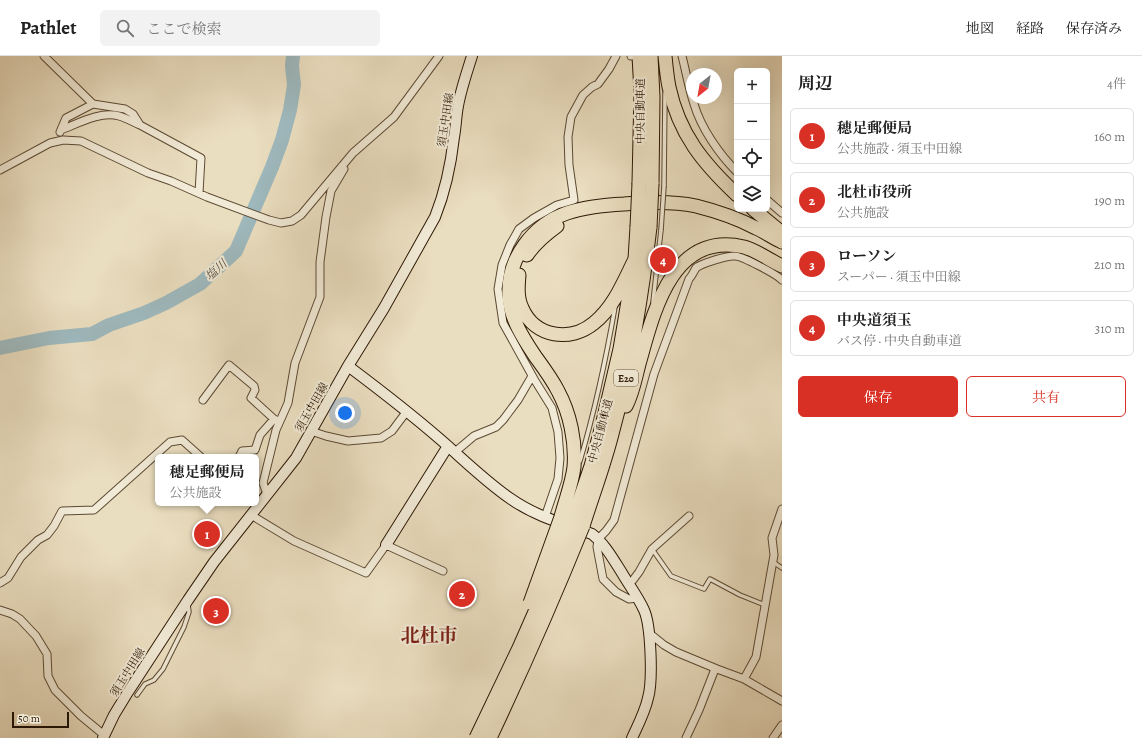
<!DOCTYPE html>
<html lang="ja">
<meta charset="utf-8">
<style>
:root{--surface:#fff;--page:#f2f2f2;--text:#222;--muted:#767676;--line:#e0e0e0;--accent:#d93025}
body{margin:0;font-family:Alegreya,"Noto Serif JP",serif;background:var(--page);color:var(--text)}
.controls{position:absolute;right:12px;top:12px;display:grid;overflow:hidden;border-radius:6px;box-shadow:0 4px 16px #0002}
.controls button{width:36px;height:36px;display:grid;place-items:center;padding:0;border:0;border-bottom:1px solid var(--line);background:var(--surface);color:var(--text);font:20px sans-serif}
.compass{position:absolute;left:686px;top:12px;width:36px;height:36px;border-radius:50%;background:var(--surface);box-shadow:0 4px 16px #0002;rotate:211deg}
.scale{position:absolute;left:12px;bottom:10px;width:57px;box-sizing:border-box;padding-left:4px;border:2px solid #2d1805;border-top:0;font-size:11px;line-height:14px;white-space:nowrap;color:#2d1805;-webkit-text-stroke:3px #f1ead6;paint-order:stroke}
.you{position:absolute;left:345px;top:357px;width:14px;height:14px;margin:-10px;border:3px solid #fff;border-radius:50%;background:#1a73e8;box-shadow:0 0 0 6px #1a73e833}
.badge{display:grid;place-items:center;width:26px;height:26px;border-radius:50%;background:var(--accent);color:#fff;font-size:13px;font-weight:700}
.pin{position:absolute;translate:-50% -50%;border:2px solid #fff;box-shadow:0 1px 4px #0006}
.popup{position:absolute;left:155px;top:398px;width:104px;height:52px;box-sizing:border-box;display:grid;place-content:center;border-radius:6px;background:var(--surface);filter:drop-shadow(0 1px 3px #0005);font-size:13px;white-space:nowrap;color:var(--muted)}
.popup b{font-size:15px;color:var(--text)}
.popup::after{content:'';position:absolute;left:50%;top:100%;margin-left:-8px;border:8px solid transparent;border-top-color:var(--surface)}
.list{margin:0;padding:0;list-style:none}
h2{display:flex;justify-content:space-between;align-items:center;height:52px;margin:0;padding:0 16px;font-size:17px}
h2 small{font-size:13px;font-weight:400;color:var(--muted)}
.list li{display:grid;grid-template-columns:26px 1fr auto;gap:12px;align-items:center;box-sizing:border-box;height:56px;margin:0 8px 8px;padding:0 8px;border:1px solid var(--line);border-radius:6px}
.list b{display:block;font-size:15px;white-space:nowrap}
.list p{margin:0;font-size:13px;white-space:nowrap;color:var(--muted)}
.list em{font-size:13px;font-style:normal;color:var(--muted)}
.actions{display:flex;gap:8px;padding:12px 16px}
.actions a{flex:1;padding:9px 0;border:1px solid var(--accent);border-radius:6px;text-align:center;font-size:14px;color:var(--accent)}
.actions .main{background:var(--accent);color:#fff}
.icon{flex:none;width:22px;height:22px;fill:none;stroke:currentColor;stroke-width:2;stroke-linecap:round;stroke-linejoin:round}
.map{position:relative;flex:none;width:782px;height:682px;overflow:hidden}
header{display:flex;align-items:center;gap:24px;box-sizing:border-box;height:56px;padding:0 20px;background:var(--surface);border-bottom:1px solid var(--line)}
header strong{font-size:19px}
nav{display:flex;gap:22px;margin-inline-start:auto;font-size:14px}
.search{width:280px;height:36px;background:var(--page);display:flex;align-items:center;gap:10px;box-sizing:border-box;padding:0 14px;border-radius:6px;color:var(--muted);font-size:15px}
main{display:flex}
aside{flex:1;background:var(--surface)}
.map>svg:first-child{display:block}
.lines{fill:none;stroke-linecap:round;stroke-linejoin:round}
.river{stroke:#9eb9be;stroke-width:14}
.lane-casing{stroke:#5c4a34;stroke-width:5.5}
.street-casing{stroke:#5c4a34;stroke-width:9}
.secondary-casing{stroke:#2d1805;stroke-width:12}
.highway-casing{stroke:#2d1805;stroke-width:15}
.lane{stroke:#f1ead6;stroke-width:3.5}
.street{stroke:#f1ead6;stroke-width:7}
.secondary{stroke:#f1ead6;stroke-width:10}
.highway{stroke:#eadec0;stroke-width:13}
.lane-bridge-casing{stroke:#5c4a34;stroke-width:5.5;stroke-linecap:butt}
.highway-bridge-casing{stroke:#2d1805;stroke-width:15;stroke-linecap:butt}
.lane-bridge{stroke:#f1ead6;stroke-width:3.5}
.highway-bridge{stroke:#eadec0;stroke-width:13}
.labels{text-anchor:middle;stroke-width:4;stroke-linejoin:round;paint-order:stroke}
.shield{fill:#f1ead6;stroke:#685744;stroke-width:1}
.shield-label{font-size:10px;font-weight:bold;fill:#2d1805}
.street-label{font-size:11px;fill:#2d1805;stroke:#f1ead6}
.water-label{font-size:12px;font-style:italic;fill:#555046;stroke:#f1ead6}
.town-label{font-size:19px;font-weight:bold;fill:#7a1f14;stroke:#f1ead6}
</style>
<header>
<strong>Pathlet</strong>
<div class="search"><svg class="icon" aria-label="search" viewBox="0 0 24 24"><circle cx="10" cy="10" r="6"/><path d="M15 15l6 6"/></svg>ここで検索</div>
<nav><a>地図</a><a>経路</a><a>保存済み</a></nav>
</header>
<main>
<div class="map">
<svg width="782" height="682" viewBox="0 0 782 682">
<rect width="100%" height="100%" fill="#eadec0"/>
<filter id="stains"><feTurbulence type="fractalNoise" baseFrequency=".005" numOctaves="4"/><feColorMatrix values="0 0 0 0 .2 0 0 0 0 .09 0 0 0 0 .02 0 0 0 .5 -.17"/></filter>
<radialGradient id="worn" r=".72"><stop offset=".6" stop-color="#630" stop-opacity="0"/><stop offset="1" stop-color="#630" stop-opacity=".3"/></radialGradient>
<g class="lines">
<path class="river" d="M0 292 49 282 92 278 109 269 144 257 166 247 200 228 236 195 272 111 282 84 290 54 294 29 292 10 293 0"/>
<defs>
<path id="lane" d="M664 130 665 37
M653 246 661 174
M580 405C595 354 606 303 615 251
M652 493 671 520 704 533 710 523 740 539 765 549
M773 506 782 512
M137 639 145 628 154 624 163 613 184 571 189 556 188 549"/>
<path id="street" d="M44 0 93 48 125 53 133 58 140 69 201 102 199 137
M631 0H632
M682 0C686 16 689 33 694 48 701 72 719 98 737 116
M61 74C79 67 100 55 119 60 126 62 133 66 140 69
M60 76 66 62 93 48
M0 114 50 87 63 84 81 85 148 117 171 125 207 141 269 164 281 167 292 165 301 159 353 97 394 61 439 0
M767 144 782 157
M203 344 229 309 254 330 255 334 251 342 274 363
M311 375 326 380 348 385 381 382 392 375 407 355
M455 396 474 380 496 371 503 364 518 344 532 320
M239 401 242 395 255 394 260 379 274 363 278 365
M267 438 263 427 276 374 288 347 295 307 320 241V206L326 161 331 135 344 113 342 110
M251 459 294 485 366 517 386 489 443 515
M545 461 558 423 560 402 558 376 552 352 534 323 503 267 498 233 502 209 510 189 519 173 534 162 557 149 574 144 569 109 568 81 571 61 583 39 592 31 598 28 609 13 616 0
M0 527 8 522 21 501 38 484 47 479 54 470 62 455 94 454 170 386 182 384 201 401
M628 528 633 524 639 516 652 493 689 460
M637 542 629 543 616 536 603 523 597 491 598 483 606 475 614 464 654 318 689 223C692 220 694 215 696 212 700 208 728 199 735 200 742 200 776 218 782 224
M0 554 12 558 20 563 36 580 47 598 48 620 55 634 81 660 104 679
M649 577 664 589 676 596 717 613 744 623 782 645
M744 623 756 601 774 499 772 482 782 453
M686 682 699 654 715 613
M773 682 782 669"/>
<path id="secondary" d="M348 310C380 334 411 358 441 384 464 404 486 426 511 443 535 460 564 468 592 478 605 488 613 503 622 517 629 529 638 541 644 554 651 569 653 625 648 642 645 656 638 669 632 682
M386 489 448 390
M103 682 114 659 128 636 188 544 214 506 296 402 348 310 384 252 435 161C445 136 451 108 454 81 456 71 456 60 458 50 461 33 467 16 472 0"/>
<path id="highway" d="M651 0 653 41 652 128
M665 0C666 10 667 21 669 31 679 78 703 107 737 139
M639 127 641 36 639 0
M753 153 782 177
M527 199C535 187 546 178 557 170
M519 219C518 230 517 242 522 252 535 282 571 286 594 267 614 251 624 225 635 203
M626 350C634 335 636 317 641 301 655 250 675 175 744 191 758 195 769 204 782 210
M561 461C565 445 572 428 574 411 576 386 570 357 558 335 552 323 543 311 535 300 523 282 510 262 509 240 507 202 533 169 567 157 585 151 605 149 624 148 648 146 672 145 696 150 716 155 737 162 756 172 765 176 773 182 782 186
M572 466 591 410 602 370 620 293 635 203 637 171
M583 470C593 438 605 407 613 374 631 308 642 239 650 171"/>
</defs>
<use href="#lane" class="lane-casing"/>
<use href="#street" class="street-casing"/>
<use href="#secondary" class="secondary-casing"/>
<use href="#highway" class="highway-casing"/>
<use href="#lane" class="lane"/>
<use href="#street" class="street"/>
<use href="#secondary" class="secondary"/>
<use href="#highway" class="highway"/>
<defs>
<path id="lane-bridge" d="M661 174 664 130"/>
<path id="highway-bridge" d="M637 171 639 127
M650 171 652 128
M530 547 561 461
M476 682 519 592 552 517 572 466
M490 682C523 612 554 542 583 470"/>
</defs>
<use href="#lane-bridge" class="lane-bridge-casing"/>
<use href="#highway-bridge" class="highway-bridge-casing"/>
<use href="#lane-bridge" class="lane-bridge"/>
<use href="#highway-bridge" class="highway-bridge"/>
</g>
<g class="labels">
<rect class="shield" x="614" y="314" width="24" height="16" rx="3"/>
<g class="shield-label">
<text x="626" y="326">E20</text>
</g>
<g class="street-label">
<text transform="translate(640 55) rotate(-90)" y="4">中央自動車道</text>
<text transform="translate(445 64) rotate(-81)" y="4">須玉中田線</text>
<text transform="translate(311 351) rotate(-60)" y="4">須玉中田線</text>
<text transform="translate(600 375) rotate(-75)" y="4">中央自動車道</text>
<text transform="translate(127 616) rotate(-58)" y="4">須玉中田線</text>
</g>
<g class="water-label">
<text transform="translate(216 214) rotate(-42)" y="4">塩川</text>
</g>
<g class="town-label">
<text x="429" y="586">北杜市</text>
</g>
</g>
<rect width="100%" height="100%" filter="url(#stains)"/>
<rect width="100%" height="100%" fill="url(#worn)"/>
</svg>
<div class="controls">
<button>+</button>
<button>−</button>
<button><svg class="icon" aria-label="locate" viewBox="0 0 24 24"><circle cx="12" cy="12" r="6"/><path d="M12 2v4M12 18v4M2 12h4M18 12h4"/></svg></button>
<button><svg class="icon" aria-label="layers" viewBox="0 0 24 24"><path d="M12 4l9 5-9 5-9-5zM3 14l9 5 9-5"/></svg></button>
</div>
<svg class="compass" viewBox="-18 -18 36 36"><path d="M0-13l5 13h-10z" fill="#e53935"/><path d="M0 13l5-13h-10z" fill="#767676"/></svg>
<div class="scale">50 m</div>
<div class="you"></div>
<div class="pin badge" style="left:207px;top:478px">1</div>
<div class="popup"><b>穂足郵便局</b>公共施設</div>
<div class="pin badge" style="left:462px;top:538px">2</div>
<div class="pin badge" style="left:216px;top:555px">3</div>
<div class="pin badge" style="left:663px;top:204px">4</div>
</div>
<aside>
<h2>周辺<small>4件</small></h2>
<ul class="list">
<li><span class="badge">1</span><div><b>穂足郵便局</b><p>公共施設 · 須玉中田線</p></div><em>160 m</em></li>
<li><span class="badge">2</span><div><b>北杜市役所</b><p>公共施設</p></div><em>190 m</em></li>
<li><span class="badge">3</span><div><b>ローソン</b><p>スーパー · 須玉中田線</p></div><em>210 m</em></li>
<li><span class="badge">4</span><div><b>中央道須玉</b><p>バス停 · 中央自動車道</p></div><em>310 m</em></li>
</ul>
<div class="actions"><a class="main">保存</a><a>共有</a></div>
</aside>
</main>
